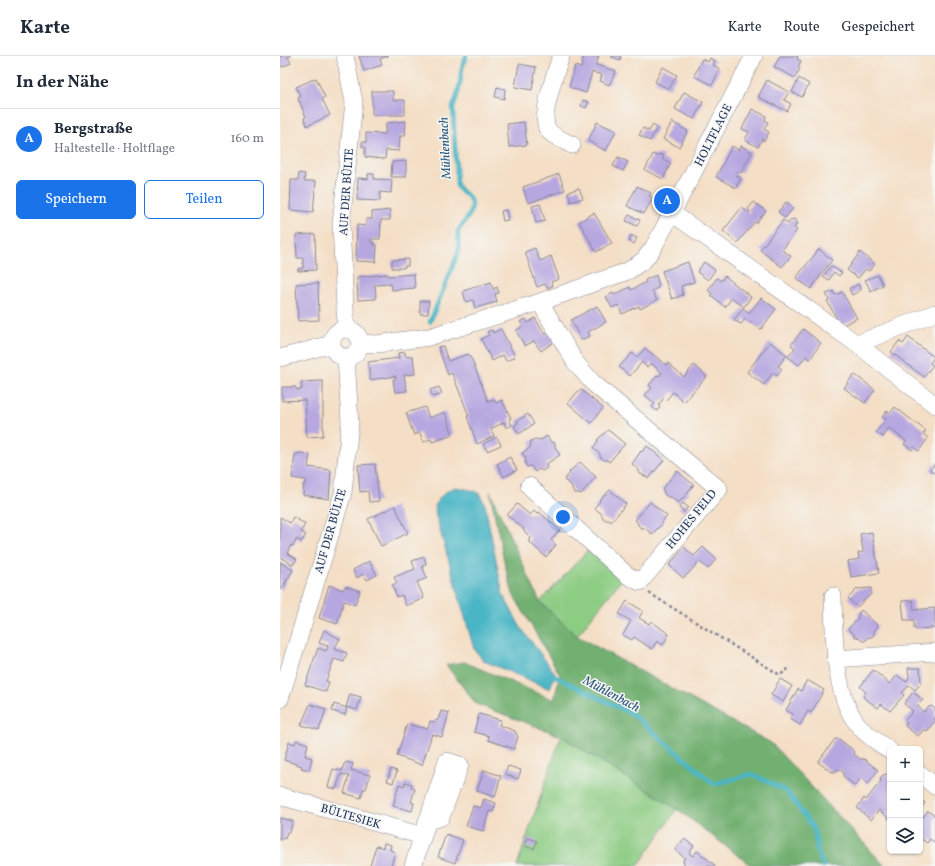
<!DOCTYPE html>
<html lang="de">
<meta charset="utf-8">
<style>
:root{--surface:#fff;--page:#f6f6f7;--text:#1f2937;--muted:#747a83;--line:#e0e1e3;--accent:#1a73e8}
body{margin:0;font-family:Vollkorn,serif;background:var(--page);color:var(--text)}
.controls{position:absolute;right:12px;bottom:12px;display:grid;overflow:hidden;border-radius:6px;box-shadow:0 1px 3px #0004}
.controls button{width:36px;height:36px;display:grid;place-items:center;padding:0;border:0;border-bottom:1px solid var(--line);background:var(--surface);color:var(--text);font:20px sans-serif}
.you{position:absolute;left:283px;top:461px;width:14px;height:14px;margin:-10px;border:3px solid #fff;border-radius:50%;background:#1a73e8;box-shadow:0 0 0 6px #1a73e833}
.badge{display:grid;place-items:center;width:26px;height:26px;border-radius:50%;background:var(--accent);color:#fff;font-size:13px;font-weight:700}
.pin{position:absolute;translate:-50% -50%;border:2px solid #fff;box-shadow:0 1px 4px #0006}
.list{margin:0;padding:0;list-style:none}
h2{display:flex;justify-content:space-between;align-items:center;height:52px;margin:0;padding:0 16px;font-size:17px}
h2 small{font-size:13px;font-weight:400;color:var(--muted)}
.list li{display:grid;grid-template-columns:26px 1fr auto;gap:12px;align-items:center;box-sizing:border-box;height:60px;padding:0 16px;border-top:1px solid var(--line)}
.list b{display:block;font-size:15px;white-space:nowrap}
.list p{margin:0;font-size:13px;white-space:nowrap;color:var(--muted)}
.list em{font-size:13px;font-style:normal;color:var(--muted)}
.actions{display:flex;gap:8px;padding:12px 16px}
.actions a{flex:1;padding:9px 0;border:1px solid var(--accent);border-radius:6px;text-align:center;font-size:14px;color:var(--accent)}
.actions .main{background:var(--accent);color:#fff}
.icon{flex:none;width:22px;height:22px;fill:none;stroke:currentColor;stroke-width:2;stroke-linecap:round;stroke-linejoin:round}
.map{position:relative;flex:none;width:655px;height:810px;overflow:hidden}
header{display:flex;align-items:center;gap:24px;box-sizing:border-box;height:56px;padding:0 20px;background:var(--surface);border-bottom:1px solid var(--line)}
header strong{font-size:19px}
nav{display:flex;gap:22px;margin-inline-start:auto;font-size:14px}
main{display:flex}
aside{flex:1;background:var(--surface)}
.map>svg:first-child{display:block}
.green{fill:#8dcc83;stroke:#547e70}
.forest{fill:#72b071;stroke:#467068}
.water{fill:#49b5c5;stroke:#327292}
.lines{fill:none;stroke-linecap:round;stroke-linejoin:round}
.stream{stroke:#49b5c5;stroke-width:4.5}
.building{fill:#b7a7e0}
.minor-casing{stroke:#888692;stroke-width:18}
.path{stroke:#888692;stroke-width:2.5;stroke-dasharray:3 3;stroke-linecap:butt}
.minor{stroke:#fff;stroke-width:17}
.labels{text-anchor:middle;stroke-width:3;stroke-linejoin:round;paint-order:stroke}
.street-label{font-size:12px;fill:#1b2f5e;stroke:#f6f6f2}
.water-label{font-size:13px;font-style:italic;fill:#29577d;stroke:#f6f6f2}
</style>
<header>
<strong>Karte</strong>
<nav><a>Karte</a><a>Route</a><a>Gespeichert</a></nav>
</header>
<main>
<aside>
<h2>In der Nähe<small></small></h2>
<ul class="list">
<li><span class="badge">A</span><div><b>Bergstraße</b><p>Haltestelle · Holtflage</p></div><em>160 m</em></li>
</ul>
<div class="actions"><a class="main">Speichern</a><a>Teilen</a></div>
</aside>
<div class="map">
<svg width="655" height="810" viewBox="0 0 655 810">
<rect width="100%" height="100%" fill="#f6f6f2"/>
<filter id="ink" filterUnits="userSpaceOnUse"><feTurbulence type="fractalNoise" baseFrequency=".025" numOctaves="2"/><feDisplacementMap in="SourceGraphic" scale="8" xChannelSelector="R" yChannelSelector="G"/><feConvolveMatrix kernelMatrix="1 2 1 2 8 2 1 2 1" color-interpolation-filters="sRGB"/></filter>
<filter id="wash" filterUnits="userSpaceOnUse"><feTurbulence type="fractalNoise" baseFrequency=".012" numOctaves="4" result="noise"/><feDisplacementMap in="SourceGraphic" scale="16" xChannelSelector="R" yChannelSelector="G"/><feGaussianBlur stdDeviation="0.9" result="paint"/><feColorMatrix in="noise" values="0 0 0 0 0 0 0 0 0 0 0 0 0 0 0 0 0 1.4 0 .05"/><feComposite in="paint" operator="in"/></filter>
<g filter="url(#wash)">
<rect width="100%" height="100%" fill="#f4dec5"/>
<path class="green" d="M308 494 342 523 297 580 260 546Z
M281 680 397 753 358 810H237Z"/>
<path class="forest" d="M210 436 260 546 297 580 491 687 605 810H472L397 753 281 680 196 648 166 609 184 606 274 644 280 619 233 538 225 509Z"/>
<path class="water" d="M176 431 195 435 200 438 205 449 223 539 241 572 275 617 270 633 204 605 194 593 156 460C156 458 155 453 155 451 158 442 167 433 176 431Z"/>
<g class="lines">
<path class="stream" d="M150 266 179 195 178 175 190 158 192 149 188 140 181 135 177 130 173 51C178 40 180 31 181 19 181 13 184 6 186 0
M270 618 352 658 434 728 472 718 506 735 532 770C537 779 536 788 538 798 539 803 543 805 543 810"/>
</g>
<g id="blocks">
<path class="building" d="M0 0H11L8 1 11 7 2 11 0 9Z
M79 0H108L100 3 102 9 84 15Z
M304 0H319L316 9 336 15 329 29 320 25 322 19 312 16 306 37 289 31 295 10 301 12Z
M332 0H341L340 4 331 1Z
M500 0H518L517 3 521 5 518 11 520 12 515 22 494 11Z
M430 2 435 5 433 9 440 13 432 29 414 20 422 3 428 6Z
M239 8 256 11 252 34 235 31Z
M383 11 397 19 389 33 375 26Z
M36 22 45 41 42 43 50 59 27 70 24 62 26 61 18 42 21 41 16 31Z
M519 22 529 28 522 41 512 36Z
M487 24 509 36 504 44 511 48 507 55 478 41Z
M217 31 225 33 224 43 215 41Z
M92 35H113V44H125V59H92Z
M404 36 423 46 414 63 395 53Z
M303 44 309 46 306 52 301 50Z
M472 53 486 60 485 64 488 66 484 73 489 76 484 85 482 83 478 91 465 84 469 76 462 73Z
M126 65 125 80H120L119 95 106 94 105 103 85 101V91H82V86H86V77L105 78 106 67Z
M244 66 247 89 229 91 227 68Z
M317 66 336 75 326 95 308 85Z
M392 66 408 75 399 91 383 83Z
M373 69 377 72 370 85 359 79 363 72 369 75Z
M452 90 459 94 461 90 472 96 461 117 458 115 456 119 461 122 456 132 436 121Z
M373 98 377 100 379 98 384 100 382 103 391 107 383 123 365 114Z
M338 101 348 106 343 115 333 110Z
M126 105V121H111L112 106Z
M19 117 25 118 24 125H36L33 156 10 154 11 124H18Z
M88 118H94V123L112 124 111 137 100 136V145L77 144 78 122 88 123Z
M279 118 285 134 248 147 243 131Z
M357 130 371 137 369 140 373 142 364 158 347 150Z
M299 132 303 142 291 146 288 136Z
M474 146 486 155 476 167 475 166 457 187 443 175 462 151 469 157 470 155 468 153Z
M506 146 513 152 505 162 498 156Z
M260 148 265 165 256 167 252 150Z
M110 154V164H101L100 183H91V186H94V189H97L96 206 76 205 77 169 86 170V163H92V156Z
M226 154 228 164 223 165 221 155Z
M314 157 332 187 316 196 299 166Z
M349 159 360 164 357 170 346 165Z
M514 163 516 165 517 168 514 172 517 174 502 194 511 200 502 211 480 194 503 164 508 168 511 164Z
M35 178 36 214 18 215V213L23 212V202H17L16 179Z
M351 179 357 182 354 188 349 185Z
M255 192 260 205 271 200 279 223 271 226 273 230 267 232 265 228 257 231 245 196Z
M539 193 552 204 531 233 516 222Z
M580 196 595 208 589 215 586 213 578 222 567 214Z
M128 203V210H124V212H112V204Z
M408 206 414 226 401 230 403 239 392 243 382 215Z
M424 206 435 214 428 224 417 216Z
M551 210 562 217 559 220 554 216 549 224 543 220Z
M108 218V220L134 218 135 232 112 234 111 228 95 229 96 243 78 244 77 221Z
M376 219 379 231 372 235 377 244 360 253 359 250 342 258 338 249 332 252 326 241 333 237 334 239 350 231 351 234 366 226 365 224Z
M598 219 603 229 591 235 585 224Z
M445 220 471 241 464 251 452 242 445 251 431 239 432 238 428 234 437 222 441 225Z
M211 226 213 233 217 231 219 237 215 238 217 246 195 252 193 244 186 246 183 235Z
M38 227 39 264 18 265 16 228Z
M578 228 581 234 572 239 569 233Z
M553 235 555 239 562 236 577 262 561 270 547 245 549 243 546 238Z
M481 242 496 253 481 273 465 263 461 268 454 264 463 252 469 257Z
M140 245H149L148 258H140Z
M317 250 326 266 308 276 310 280 301 284 291 264Z
M255 262 265 279 270 276 275 285 261 295 254 285 245 290 236 275 243 270 240 266 245 263 248 267Z
M221 273 235 301 226 305 223 299 212 305 201 283 209 279 207 276 212 274 213 277Z
M523 273 541 287 530 303 526 300 519 309 508 301 515 292 511 289Z
M628 281 654 301 650 307 653 309 644 321 611 296 619 285 623 288Z
M490 286 507 299 498 310 502 313 497 320 493 317 484 329 467 316Z
M163 290 168 305 188 298 192 304 208 345 214 343 216 347 222 344 231 362 229 363 232 369 226 372 224 366 211 373 214 380 197 388 187 360H189L172 317 168 319 158 291Z
M365 292 386 309 388 307 404 321 414 309 427 320 404 346 393 336 386 344 384 342 378 349 380 351 377 355 372 351 375 348 365 339 372 332 369 329 378 319 379 320 382 317 371 307 367 311 362 306 350 320 339 311 352 297 357 301Z
M125 296 126 301 133 300 135 318 124 319 127 335 115 336 113 323H116V320L90 324 88 306 119 302 118 297Z
M574 318 595 334 585 347 564 332Z
M43 325V380L27 381 25 344 2 345V331H16V334L22 333 21 326Z
M159 331 162 338 153 341 150 334Z
M300 333 323 352 311 367 288 347Z
M145 351 149 362 165 356 173 379 152 386 151 383 143 386 140 377 134 379 126 357Z
M615 351 646 375 643 378 648 382 639 395 634 391 632 394 624 388 626 385 609 372 603 381 596 376 606 363 602 361 607 355 610 357Z
M248 358 254 368 239 378 234 370 238 367 237 365Z
M328 374 345 388 329 406 327 404H324L320 401V398L313 392 318 385 317 384Z
M267 380 271 386 275 387V391L280 399 266 408 267 412 262 415 259 413 255 416 251 410 247 411 245 407 246 403 242 397 250 392 251 385 255 383 261 384Z
M217 381 221 389 207 395 203 388Z
M367 390 384 404 369 422 359 417V414L352 408 361 395 362 396Z
M20 397 30 398 28 411 51 414 49 443 23 439 24 427 26 428V424L12 422 15 399Z
M230 401 237 414 224 421 217 408Z
M300 406 316 421 301 438 299 437H295L292 433V430L284 424 290 417 289 416Z
M655 407V418L650 414Z
M95 408 99 445 89 446 88 435 80 436 78 409Z
M397 415 414 429 408 435 409 436 398 447 391 441H388L384 438V435L382 433Z
M330 434 346 448 331 466 329 464H326L322 461V458L314 452 320 445 319 444Z
M370 446 387 460 382 466 383 467 372 478 365 472H361L358 469 357 466 355 464Z
M403 447 408 451 404 456 399 452Z
M237 448 250 459 254 455 257 458 259 456 280 474 271 484 276 489 266 501 248 485 251 482 243 474 244 473 227 459Z
M115 450 128 477 101 490 88 463Z
M0 461 10 467 13 461 25 468 21 476 26 479 21 486 17 483 13 490 11 489 7 497 17 503 13 509 0 501Z
M592 476 599 517 571 521 568 505 579 503 578 497 583 496V494L580 478Z
M404 491 414 500 423 491 436 503 428 513 419 505 409 517 403 522 389 509Z
M144 501 146 508 142 510 147 522 137 526 144 542 126 550 122 539 117 541 112 529 117 527 114 521 135 513 132 505Z
M89 505 97 519 87 524 83 518 77 522 73 514Z
M0 506 13 514 1 534 0 533Z
M49 529 63 534 65 530 80 535 75 549 64 545 57 568 39 562Z
M591 532V538L577 551 568 542 577 533Z
M633 544 634 554 655 552V572L634 573V564H624L622 545Z
M347 545 363 555 359 562 369 568 371 565 389 578 383 589 377 585 372 593 354 581 352 584 343 579 351 565 339 558Z
M581 554 598 570 594 576V578L592 581H589L585 585H582L578 581H575L574 578 568 573 578 562V559Z
M44 574 60 583 54 593 67 597 64 606 54 603 46 625 49 626 46 636 25 629 38 592 46 595 48 590 39 587Z
M628 612H640L641 627 635 634 629 629 622 637 624 639 610 655 601 648 598 652 583 641 586 636 580 631 593 614 610 628 617 619 626 626 629 621Z
M500 623 512 630 503 646 491 639Z
M527 624 544 634 531 657 528 655 520 669 510 663 513 658 506 654 518 633 521 635Z
M633 636 643 644 637 650 644 656 649 651 652 650 655 653V665L647 675 644 673 638 680 625 670 627 667 624 665 633 655 624 648Z
M70 638 81 641 77 654 66 651Z
M30 648 46 653 39 674 21 669Z
M54 648 67 652 65 659 52 655Z
M161 655 169 657 162 681 152 678 142 709 117 700 127 668 148 673 150 665 155 666 156 664H158Z
M199 658 221 664 219 669 235 675 238 681 234 693 208 684 209 680 194 676Z
M555 683H559L573 694 574 698 580 703H584L598 714 588 728 581 722 575 730 565 722 563 719V716L559 713 554 716 550 715 538 706Z
M16 684 28 688 25 700 32 702 29 714 21 712 22 710 4 704 9 686 15 688Z
M67 706 73 708 71 714 90 719 86 733H83L81 742 64 737 69 720 61 718 56 733 48 731 53 713 62 715 64 708Z
M228 710 241 714 238 723 225 718Z
M111 713 117 715 113 727 107 725Z
M204 714 221 720 215 741 197 735Z
M607 718 610 721V764L599 754 591 764 577 752 584 742 586 744 601 725 600 722 603 719Z
M125 726 132 728 131 731 135 733 131 746 134 747 132 755 113 750 119 728 124 730Z
M204 743 216 747 213 756 209 755 203 775 186 770 193 750 201 752Z
M640 743 645 747 640 754Z
M648 755 655 760V787L650 783 647 787 640 782V765Z
M0 762 13 765 10 776H7L5 783 3 782 2 784H0Z
M166 778 183 784 175 807 158 801Z
M248 782 257 785 254 793 245 790Z
M404 783 414 790 409 797 413 800 417 795 436 810H406L404 808 403 804 405 802 395 794Z
M104 787 111 789 110 794 115 796 111 810H90L96 790 103 792Z"/>
</g>
</g>
<g filter="url(#ink)">
<use href="#blocks" fill-opacity="0" stroke="#888692" stroke-width="1"/>
<g class="lines">
<defs>
<path id="minor" d="M65 0 74 46 61 168 66 273
M281 0C276 16 259 61 268 74 273 81 285 85 292 89
M392 157 577 288 655 349
M52 287a14 14 0 1 1 28 0a14 14 0 1 1-28 0Z
M80 287 97 288 149 281 260 246 348 215 364 204 373 192 392 157 474 0
M577 288 655 257
M0 302 52 288
M249 430 347 519 360 526 439 433 313 327 295 306 260 246
M553 540C554 577 553 644 581 672 589 681 601 688 610 695
M555 603 655 596
M0 643 63 437 70 367 66 301
M640 718 655 730
M0 740 143 780
M133 810 167 705 180 709 161 761 147 765"/>
</defs>
<use href="#minor" class="minor-casing"/>
<path class="path" d="M369 537 500 619 511 611"/>
<use href="#minor" class="minor"/>
</g>
</g>
<g class="labels">
<g class="street-label">
<text transform="translate(433 79) rotate(-63)" y="4">HOLTFLAGE</text>
<text transform="translate(66 136) rotate(-86)" y="4">AUF DER BÜLTE</text>
<text transform="translate(411 463) rotate(-51)" y="4">HOHES FELD</text>
<text transform="translate(50 475) rotate(-74)" y="4">AUF DER BÜLTE</text>
<text transform="translate(71 760) rotate(16)" y="4">BÜLTESIEK</text>
</g>
<g class="water-label">
<text transform="translate(164 92) rotate(-93)" y="5">Mühlenbach</text>
<text transform="translate(332 637) rotate(28)" y="5">Mühlenbach</text>
</g>
</g>
</svg>
<div class="controls">
<button>+</button>
<button>−</button>
<button><svg class="icon" aria-label="layers" viewBox="0 0 24 24"><path d="M12 4l9 5-9 5-9-5zM3 14l9 5 9-5"/></svg></button>
</div>
<div class="you"></div>
<div class="pin badge" style="left:387px;top:145px">A</div>
</div>
</main>
